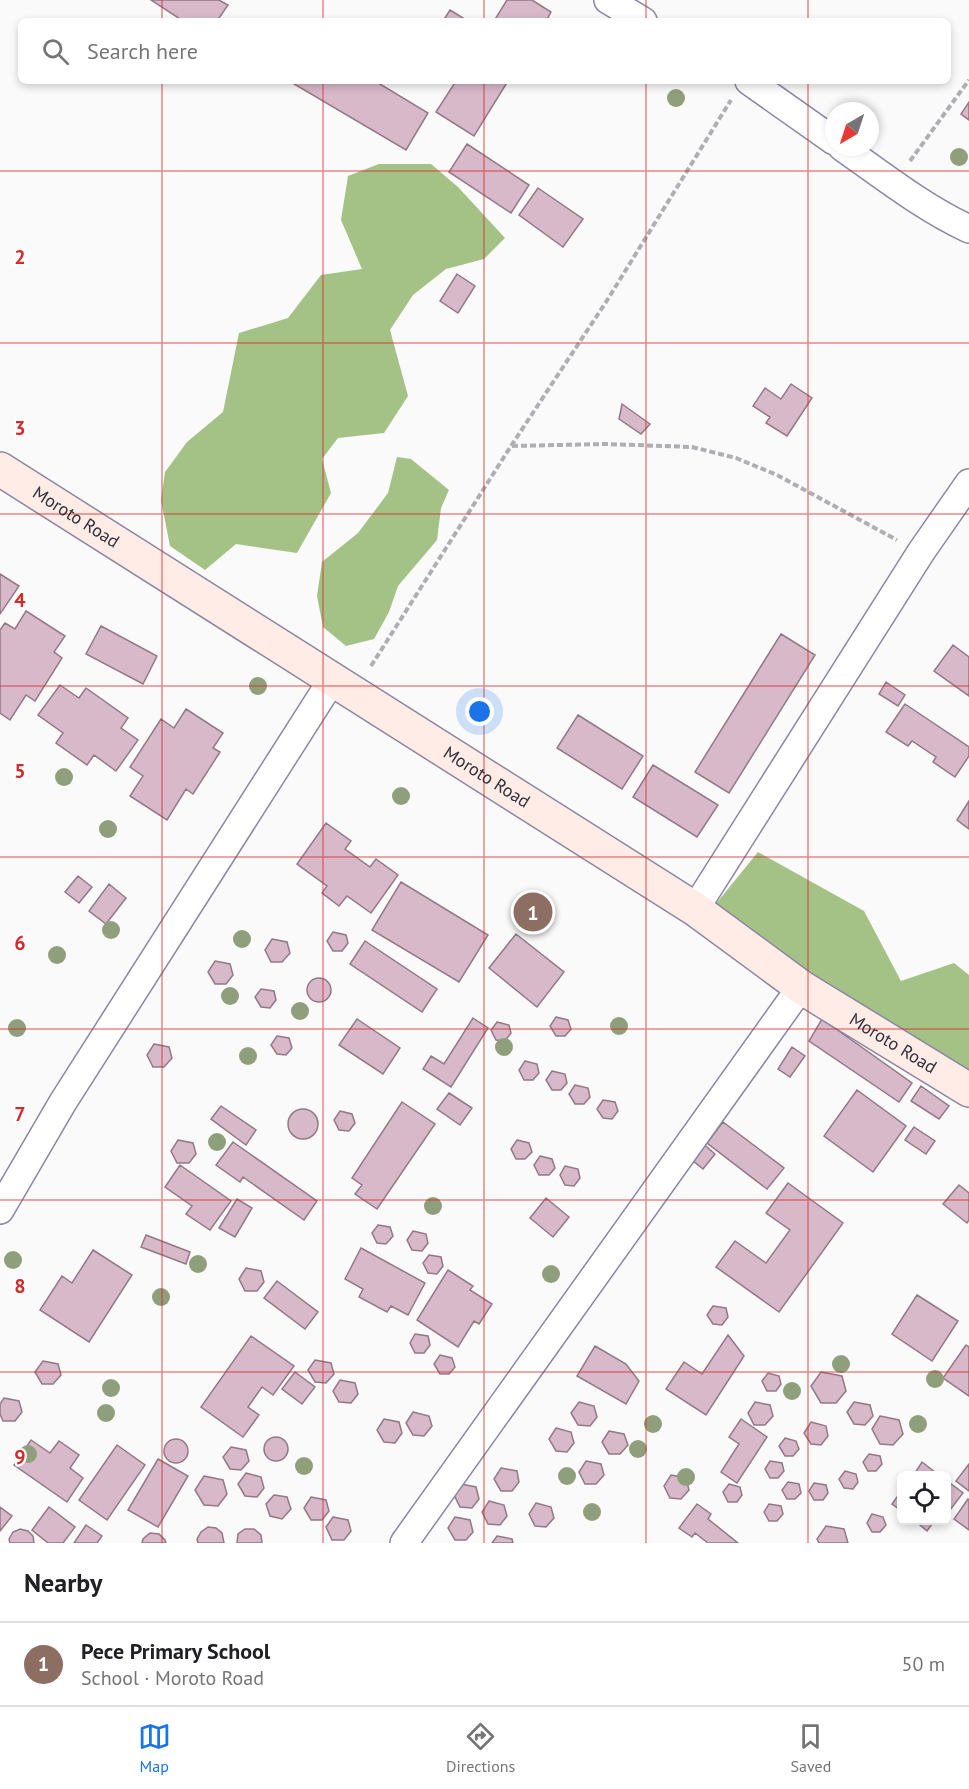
<!DOCTYPE html>
<meta charset="utf-8">
<style>
:root{--surface:#fff;--page:#f2f2f2;--text:#202124;--muted:#757577;--line:#e0e0e0;--accent:#1a73e8}
body{margin:0;font-family:"PT Sans",sans-serif;background:var(--page);color:var(--text)}
.controls{position:absolute;right:18px;bottom:18px;display:grid;overflow:hidden;border-radius:9px;box-shadow:0 3px 9px #0003}
.controls button{width:54px;height:54px;display:grid;place-items:center;padding:0;border:0;border-bottom:2px solid var(--line);background:var(--surface);color:var(--text);font:30px sans-serif}
.compass{position:absolute;left:825px;top:102px;width:54px;height:54px;border-radius:50%;background:var(--surface);box-shadow:0 3px 9px #0003;rotate:219deg}
.you{position:absolute;left:480px;top:712px;width:21px;height:21px;margin:-15px;border:4px solid #fff;border-radius:50%;background:#1a73e8;box-shadow:0 0 0 9px #1a73e833}
.badge{display:grid;place-items:center;width:39px;height:39px;border-radius:50%;background:var(--accent);color:#fff;font-size:20px;font-weight:700}
.pin{position:absolute;translate:-50% -50%;border:3px solid #fff;box-shadow:0 2px 6px #0006}
.list{margin:0;padding:0;list-style:none}
h2{display:flex;justify-content:space-between;align-items:center;height:78px;margin:0;padding:0 24px;font-size:26px}
h2 small{font-size:20px;font-weight:400;color:var(--muted)}
.list li{display:grid;grid-template-columns:39px 1fr auto;gap:18px;align-items:center;box-sizing:border-box;height:84px;padding:0 24px;border-top:2px solid var(--line)}
.list b{display:block;font-size:22px;white-space:nowrap}
.list p{margin:0;font-size:20px;white-space:nowrap;color:var(--muted)}
.list em{font-size:20px;font-style:normal;color:var(--muted)}
.icon{flex:none;width:33px;height:33px;fill:none;stroke:currentColor;stroke-width:2;stroke-linecap:round;stroke-linejoin:round}
.map{position:relative;flex:none;width:969px;height:1543px;overflow:hidden}
.search{position:absolute;background:var(--surface);box-shadow:0 3px 9px #0003;left:18px;right:18px;top:18px;height:66px;display:flex;align-items:center;gap:15px;box-sizing:border-box;padding:0 21px;border-radius:9px;color:var(--muted);font-size:22px}
.sheet{height:162px;background:var(--surface)}
nav{display:flex;justify-content:space-around;align-items:center;box-sizing:border-box;height:84px;border-top:2px solid var(--line);background:var(--surface);font-size:16px;color:var(--muted)}
nav a{display:grid;justify-items:center;gap:3px}
nav .on{color:var(--accent)}
.map>svg:first-child{display:block}
.forest{fill:#a4c285}
.building{fill:#d7b9ca;stroke:#947888;stroke-width:1.5}
.lines{fill:none;stroke-linecap:round;stroke-linejoin:round}
.minor-casing{stroke:#8b87a3;stroke-width:30}
.secondary-casing{stroke:#8b87a3;stroke-width:36}
.path{stroke:#afaeb3;stroke-width:4;stroke-dasharray:6 3;stroke-linecap:butt}
.minor{stroke:#fff;stroke-width:27}
.secondary{stroke:#ffece6;stroke-width:33}
.tree{fill:#909f7b}
.grid{fill:none;stroke:#d62828;stroke-width:1.5;stroke-opacity:0.55}
.labels{text-anchor:middle;stroke-width:4.5;stroke-linejoin:round;paint-order:stroke}
.street-label{font-size:18px;fill:#33313d;stroke:#fff}
.grid-label{font-size:20px;text-anchor:middle;font-weight:bold;fill:#d62828;stroke:#fff;stroke-width:4.5;stroke-linejoin:round;paint-order:stroke}
</style>
<div class="map">
<svg width="969" height="1543" viewBox="0 0 969 1543">
<rect width="100%" height="100%" fill="#fafafa"/>
<path class="forest" d="M379 164H431L458 187 505 238 484 259 446 269 413 295 390 330 408 396 384 433 338 438 322 459 331 493 297 553 236 544 205 570 170 546 161 500 165 472 187 442 223 412 239 333 288 318 321 275 362 269 341 220 348 176Z
M397 457 411 459 449 490 441 508 437 540 398 586 389 612 374 639 346 646 323 627 317 596 322 562 358 533 388 493Z
M758 852 864 911 901 981 954 963 969 975V1085L710 911Z"/>
<path class="building" d="M151 0H219L228 5 217 21H183Z
M507 0H532L551 12 546 21H494Z
M450 10 468 21H443Z
M289 81H375L428 113 406 150Z
M456 81H508L474 136 436 112Z
M969 102V120L961 114Z
M467 144 529 185 511 213 449 172Z
M538 188 583 219 563 247 519 215Z
M457 274 475 286 458 313 440 301Z
M791 384 812 398 787 436 766 423 770 417 753 406 765 388 781 399Z
M622 404 650 424 641 434 619 419Z
M0 574 19 586 0 614Z
M26 611 65 636 54 652 62 658 35 701 26 695 10 720 0 713V630L5 623 15 629Z
M101 626 157 656 143 684 86 654Z
M781 634 815 655 729 793 695 772Z
M953 645 969 657V696L934 671Z
M886 682 905 695 898 706 879 694Z
M60 685 79 698 86 688 128 718 121 728 138 740 116 771 94 755 87 765 56 743 63 733 38 715Z
M905 704 969 747V756L955 777 933 762 936 757 912 741 908 746 886 732Z
M186 709 223 733 213 748 220 752 193 794 186 789 167 820 130 796 143 776 130 767 161 719 174 728Z
M578 715 643 756 622 789 557 748Z
M653 765 718 805 697 837 633 797Z
M969 801V829L957 820Z
M326 823 351 841 345 849 370 867 376 859 398 875 371 913 347 896 339 906 322 893 327 886 297 864Z
M78 876 92 887 79 903 65 892Z
M401 882 488 935 459 982 372 930Z
M109 884 126 898 106 924 89 911Z
M333 932 346 935 348 943 342 951H333L327 941Z
M516 934 564 972 537 1007 489 968Z
M272 939 287 942 290 953 282 962H271L265 950Z
M365 941 437 989 422 1012 350 964Z
M215 961 230 964 233 975 226 984H215L208 972Z
M307 990a12 12 0 1 1 24 0a12 12 0 1 1-24 0Z
M261 989 274 991 276 1000 270 1008 261 1007 255 997Z
M556 1017 568 1020 571 1029 565 1036H556L550 1026Z
M473 1018 488 1028 451 1087 423 1069 431 1056 444 1064Z
M357 1019 400 1048 383 1074 339 1045Z
M822 1019 912 1083 899 1102 809 1041Z
M497 1022 509 1025 511 1033 505 1041 496 1040 491 1030Z
M277 1036 289 1038 292 1048 286 1055 277 1054 271 1045Z
M154 1044 169 1047 172 1058 164 1067H153L147 1055Z
M792 1047 805 1056 790 1077 778 1069Z
M525 1061 537 1064 539 1073 533 1080H524L519 1070Z
M552 1071 565 1074 567 1083 561 1090H552L546 1080Z
M575 1085 588 1088 590 1097 584 1104H575L569 1094Z
M921 1086 949 1106 939 1119 911 1101Z
M857 1090 906 1126 873 1172 824 1136Z
M449 1093 472 1108 460 1125 437 1109Z
M603 1100 615 1102 618 1111 612 1119 603 1118 597 1109Z
M402 1102 435 1124 377 1209 355 1194 362 1185 352 1178Z
M221 1106 256 1130 246 1145 211 1119Z
M288 1124a15 15 0 1 1 30 0a15 15 0 1 1-30 0Z
M340 1111 352 1114 355 1123 349 1131 339 1130 334 1120Z
M723 1122 784 1168 767 1189 707 1143Z
M914 1127 935 1141 926 1154 905 1140Z
M178 1140 193 1143 196 1154 189 1163H177L171 1151Z
M517 1140 529 1143 532 1152 525 1159H516L511 1149Z
M699 1140 715 1154 703 1169 687 1156Z
M233 1142 317 1201 304 1220 243 1177 240 1182 216 1165Z
M540 1156 552 1159 555 1168 549 1175H539L534 1165Z
M180 1165 231 1201 210 1230 186 1214 192 1206 165 1187Z
M565 1166 578 1169 580 1178 574 1186 565 1185 560 1175Z
M788 1183 843 1223 779 1312 716 1267 735 1241 766 1263 790 1230 766 1213Z
M959 1185 969 1193V1220L967 1223 943 1204Z
M546 1198 569 1217 553 1237 530 1218Z
M237 1199 252 1208 235 1237 219 1228Z
M378 1225 390 1227 393 1236 386 1244 377 1243 372 1233Z
M413 1231 426 1234 428 1243 422 1251 412 1250 407 1240Z
M146 1235 190 1252 186 1264 141 1247Z
M361 1248 425 1283 408 1315 391 1306 387 1312 359 1297 363 1289 345 1279Z
M93 1250 132 1275 89 1342 40 1310 62 1276 72 1283Z
M429 1255 441 1257 443 1266 437 1274 428 1273 423 1263Z
M246 1268 261 1271 264 1282 257 1291H245L239 1279Z
M448 1270 473 1286 470 1290 492 1304 479 1324 474 1321 458 1347 417 1320Z
M277 1281 318 1312 305 1329 264 1298Z
M917 1295 958 1321 932 1361 892 1334Z
M713 1306 726 1308 728 1317 722 1325 713 1324 707 1315Z
M415 1334 428 1336 430 1345 424 1353H415L410 1343Z
M728 1335 744 1356 706 1415 666 1389 684 1362 702 1374Z
M251 1336 294 1366 273 1395 262 1387 248 1407 259 1415 243 1437 201 1407Z
M966 1345 969 1347V1396L943 1378Z
M595 1346 626 1364 639 1381 626 1404 577 1376Z
M440 1355 452 1358 455 1367 449 1374H440L434 1364Z
M315 1360 331 1363 334 1374 326 1383 315 1382 308 1370Z
M43 1361 58 1364 61 1375 53 1384H42L35 1372Z
M295 1372 315 1387 302 1404 282 1389Z
M821 1372 842 1376 846 1391 836 1403H821L811 1386Z
M768 1373 779 1376 781 1384 776 1391H767L762 1381Z
M340 1380 355 1383 358 1394 351 1403 339 1402 333 1391Z
M4 1398 19 1401 22 1412 15 1421H3L0 1414V1404Z
M579 1402 594 1406 597 1417 590 1426 578 1425 571 1413Z
M755 1402 770 1405 773 1416 765 1425H754L748 1413Z
M854 1402 870 1405 873 1416 865 1425 854 1424 847 1412Z
M413 1412 429 1416 432 1426 424 1436 413 1435 406 1423Z
M880 1416 899 1420 903 1434 893 1445 880 1444 872 1429Z
M384 1419 399 1422 402 1433 395 1443 384 1442 377 1430Z
M741 1419 767 1437 737 1483 721 1472 739 1444 729 1437Z
M811 1422 826 1426 828 1436 821 1445 811 1444 804 1433Z
M556 1428 571 1432 574 1443 567 1452 556 1451 549 1439Z
M609 1431 624 1434 628 1445 620 1454H609L602 1442Z
M264 1449a12 12 0 1 1 24 0a12 12 0 1 1-24 0Z
M785 1438 796 1441 799 1449 793 1456H785L779 1446Z
M164 1451a12 12 0 1 1 24 0a12 12 0 1 1-24 0Z
M31 1440 50 1453 59 1441 79 1455 70 1468 83 1478 67 1502 14 1465Z
M117 1445 145 1465 107 1520 79 1500Z
M231 1447 246 1450 249 1461 241 1470 230 1469 223 1457Z
M869 1454 880 1456 882 1464 876 1471H868L863 1462Z
M158 1459 188 1476 158 1527 128 1510Z
M586 1461 601 1464 604 1475 596 1484H585L579 1472Z
M770 1461 782 1463 784 1471 778 1478H770L765 1469Z
M922 1462 940 1476H913Z
M969 1464V1491L956 1481Z
M501 1468 517 1471 519 1482 512 1491H501L494 1479Z
M845 1471 856 1474 858 1482 853 1489 844 1488 839 1479Z
M246 1473 261 1477 264 1488 257 1497 245 1496 238 1484Z
M671 1475 686 1478 689 1490 681 1499 670 1498 664 1486Z
M204 1476 223 1480 227 1494 218 1506 204 1505 195 1490Z
M946 1480 963 1493 950 1510 946 1507Z
M788 1482 799 1484 801 1493 795 1499H787L782 1490Z
M814 1483 826 1485 828 1493 823 1500H814L809 1491Z
M461 1484 476 1487 479 1499 472 1508 460 1507 454 1495Z
M729 1484 740 1487 742 1495 737 1502H728L723 1492Z
M902 1490V1511L892 1504Z
M274 1495 287 1497 291 1509 282 1519 270 1516 266 1504Z
M311 1497 326 1500 329 1511 322 1520H311L304 1508Z
M968 1499 969 1500V1530L954 1519Z
M489 1501 504 1505 507 1516 500 1525 488 1524 482 1512Z
M536 1503 551 1507 554 1518 546 1527 535 1526 529 1514Z
M697 1504 711 1514 708 1519 738 1543H708L695 1533 692 1537 679 1528Z
M769 1504 781 1506 783 1514 777 1521H769L764 1512Z
M0 1507 12 1516 0 1531Z
M49 1507 75 1527 63 1543H48L32 1530Z
M872 1514 883 1517 886 1525 880 1532H872L867 1523Z
M333 1517 348 1520 351 1531 344 1540H332L326 1527Z
M455 1517 470 1520 473 1532 466 1540H455L448 1528Z
M914 1520H935L927 1531Z
M86 1525 102 1536 97 1543H74Z
M826 1526 844 1529 848 1543H819L817 1539Z
M208 1527 216 1528 222 1533 224 1543H198L197 1539 201 1532Z
M20 1529 28 1531 33 1536 34 1543H10L9 1539 13 1532Z
M245 1529H254L261 1535 262 1543H237L238 1534Z
M150 1533 159 1534 165 1540 166 1543H142L143 1539Z
M497 1536 512 1539 513 1543H492Z"/>
<g class="lines">
<defs>
<path id="minor" d="M608 0 643 21
M749 81 834 141
M842 147C883 176 924 208 969 229
M695 909 921 552 969 483
M0 1210 63 1102 332 680
M404 1543 801 987"/>
<g id="secondary">
<path id="s1" d="M0 469 695 909 801 987 969 1090"/>
</g>
</defs>
<use href="#minor" class="minor-casing"/>
<use href="#secondary" class="secondary-casing"/>
<path class="path" d="M910 161 969 80
M512 446 606 444 692 447 736 458 777 475 897 540
M371 666 511 446 606 302 731 100"/>
<use href="#minor" class="minor"/>
<use href="#secondary" class="secondary"/>
</g>
<g class="tree">
<circle cx="676" cy="98" r="9"/>
<circle cx="959" cy="157" r="9"/>
<circle cx="258" cy="686" r="9"/>
<circle cx="64" cy="777" r="9"/>
<circle cx="401" cy="796" r="9"/>
<circle cx="108" cy="829" r="9"/>
<circle cx="111" cy="930" r="9"/>
<circle cx="242" cy="939" r="9"/>
<circle cx="57" cy="955" r="9"/>
<circle cx="230" cy="996" r="9"/>
<circle cx="300" cy="1011" r="9"/>
<circle cx="619" cy="1026" r="9"/>
<circle cx="17" cy="1028" r="9"/>
<circle cx="504" cy="1047" r="9"/>
<circle cx="248" cy="1056" r="9"/>
<circle cx="217" cy="1142" r="9"/>
<circle cx="433" cy="1206" r="9"/>
<circle cx="13" cy="1260" r="9"/>
<circle cx="198" cy="1264" r="9"/>
<circle cx="551" cy="1274" r="9"/>
<circle cx="161" cy="1297" r="9"/>
<circle cx="841" cy="1364" r="9"/>
<circle cx="935" cy="1379" r="9"/>
<circle cx="111" cy="1388" r="9"/>
<circle cx="792" cy="1391" r="9"/>
<circle cx="106" cy="1413" r="9"/>
<circle cx="653" cy="1424" r="9"/>
<circle cx="918" cy="1424" r="9"/>
<circle cx="638" cy="1449" r="9"/>
<circle cx="28" cy="1454" r="9"/>
<circle cx="304" cy="1466" r="9"/>
<circle cx="567" cy="1476" r="9"/>
<circle cx="686" cy="1477" r="9"/>
<circle cx="592" cy="1512" r="9"/>
</g>
<path class="grid" d="M162 0V21M323 0V21M484 0V21M646 0V21M808 0V21M162 81V1543M323 81V1543M484 81V1543M646 81V1543M808 81V1543M0 171H969M0 343H969M0 514H969M0 686H969M0 857H969M0 1029H969M0 1200H969M0 1372H969"/>
<g class="labels">
<g class="street-label">
<text dy="6" stroke="none"><textPath href="#s1" startOffset="90">Moroto Road</textPath></text>
<text dy="6" stroke="none"><textPath href="#s1" startOffset="576">Moroto Road</textPath></text>
<text dy="6" stroke="none"><textPath href="#s1" startOffset="1062">Moroto Road</textPath></text>
</g>
</g>
<g class="grid-label">
<text x="20" y="264">2</text>
<text x="20" y="435">3</text>
<text x="20" y="607">4</text>
<text x="20" y="778">5</text>
<text x="20" y="950">6</text>
<text x="20" y="1121">7</text>
<text x="20" y="1293">8</text>
<text x="20" y="1464">9</text>
</g>
</svg>
<div class="controls">
<button><svg class="icon" aria-label="locate" viewBox="0 0 24 24"><circle cx="12" cy="12" r="6"/><path d="M12 2v4M12 18v4M2 12h4M18 12h4"/></svg></button>
</div>
<svg class="compass" viewBox="-18 -18 36 36"><path d="M0-13l5 13h-10z" fill="#e53935"/><path d="M0 13l5-13h-10z" fill="#757577"/></svg>
<div class="you"></div>
<div class="pin badge" style="left:533px;top:912px;background:#8d6e63">1</div>
<div class="search"><svg class="icon" aria-label="search" viewBox="0 0 24 24"><circle cx="10" cy="10" r="6"/><path d="M15 15l6 6"/></svg>Search here</div>
</div>
<section class="sheet">
<h2>Nearby<small></small></h2>
<ul class="list">
<li><span class="badge" style="background:#8d6e63">1</span><div><b>Pece Primary School</b><p>School · Moroto Road</p></div><em>50 m</em></li>
</ul>
</section>
<nav>
<a class="on"><svg class="icon" aria-label="map" viewBox="0 0 24 24"><path d="M3 6l6-2 6 2 6-2v14l-6 2-6-2-6 2zM9 4v14M15 6v14"/></svg>Map</a>
<a><svg class="icon" aria-label="directions" viewBox="0 0 24 24"><path d="M12 3l9 9-9 9-9-9zM9 14v-3h6M13 9l2 2-2 2"/></svg>Directions</a>
<a><svg class="icon" aria-label="saved" viewBox="0 0 24 24"><path d="M7 4h10v16l-5-4-5 4z"/></svg>Saved</a>
</nav>
